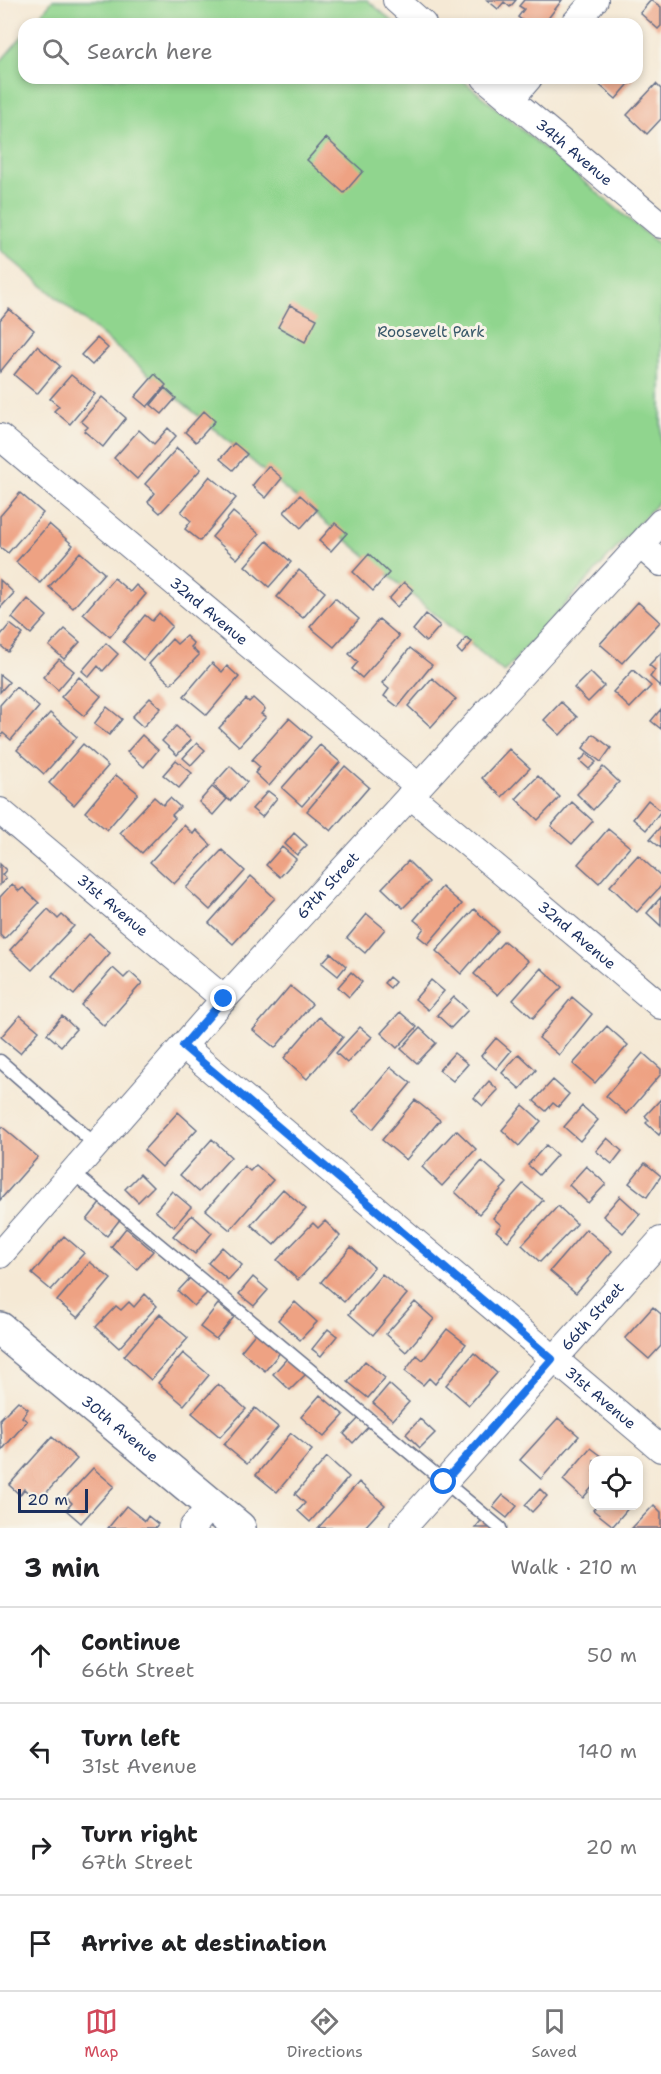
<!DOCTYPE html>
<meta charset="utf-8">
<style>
:root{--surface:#fff;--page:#f6f6f6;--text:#202124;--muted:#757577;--line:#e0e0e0;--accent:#d1495b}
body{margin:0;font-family:"Shantell Sans",sans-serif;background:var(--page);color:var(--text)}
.controls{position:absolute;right:18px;bottom:18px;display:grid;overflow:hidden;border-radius:12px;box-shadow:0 3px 9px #0003}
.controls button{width:54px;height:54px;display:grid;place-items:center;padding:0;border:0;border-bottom:2px solid var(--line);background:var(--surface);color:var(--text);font:30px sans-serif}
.scale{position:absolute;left:18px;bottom:15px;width:70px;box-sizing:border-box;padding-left:6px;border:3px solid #1b2f5e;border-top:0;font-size:16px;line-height:21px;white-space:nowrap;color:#1b2f5e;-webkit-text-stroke:4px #f7f3e8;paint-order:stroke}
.stop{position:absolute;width:18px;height:18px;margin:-14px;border:4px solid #1a73e8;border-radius:50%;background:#fff}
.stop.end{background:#1a73e8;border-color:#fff;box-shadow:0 2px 6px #0008}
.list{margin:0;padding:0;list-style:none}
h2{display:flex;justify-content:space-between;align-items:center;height:78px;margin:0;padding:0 24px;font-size:26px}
h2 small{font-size:20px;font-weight:400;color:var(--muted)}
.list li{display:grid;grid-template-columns:39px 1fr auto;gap:18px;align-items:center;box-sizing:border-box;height:96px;padding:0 24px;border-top:2px solid var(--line)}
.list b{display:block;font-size:22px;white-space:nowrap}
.list p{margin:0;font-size:20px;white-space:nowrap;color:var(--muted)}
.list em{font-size:20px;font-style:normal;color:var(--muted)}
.icon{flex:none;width:33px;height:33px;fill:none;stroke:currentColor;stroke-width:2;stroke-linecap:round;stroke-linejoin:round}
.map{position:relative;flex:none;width:661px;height:1528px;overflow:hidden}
.search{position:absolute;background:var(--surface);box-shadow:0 3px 9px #0003;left:18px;right:18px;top:18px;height:66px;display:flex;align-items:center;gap:15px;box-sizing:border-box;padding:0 21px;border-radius:18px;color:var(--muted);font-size:22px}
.sheet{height:462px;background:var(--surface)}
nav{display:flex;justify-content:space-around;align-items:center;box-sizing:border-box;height:84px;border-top:2px solid var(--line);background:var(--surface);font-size:16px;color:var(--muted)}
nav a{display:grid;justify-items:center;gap:3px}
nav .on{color:var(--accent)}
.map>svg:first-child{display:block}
.green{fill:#90d58e;stroke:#568276;stroke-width:1.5}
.building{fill:#eea283}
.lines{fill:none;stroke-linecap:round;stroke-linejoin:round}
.lane-casing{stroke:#677088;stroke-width:15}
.street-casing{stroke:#677088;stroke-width:28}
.secondary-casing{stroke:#677088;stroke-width:36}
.lane{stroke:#fff;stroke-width:12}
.street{stroke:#fff;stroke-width:26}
.secondary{stroke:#fff;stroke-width:33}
.route{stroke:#1a73e8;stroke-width:8}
.labels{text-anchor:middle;stroke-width:6;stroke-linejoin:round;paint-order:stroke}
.street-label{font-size:15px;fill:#1b2f5e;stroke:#f7f3e8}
.park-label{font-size:15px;fill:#38586a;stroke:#f7f3e8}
</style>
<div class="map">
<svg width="661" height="1528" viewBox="0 0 661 1528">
<rect width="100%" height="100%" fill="#f7f3e8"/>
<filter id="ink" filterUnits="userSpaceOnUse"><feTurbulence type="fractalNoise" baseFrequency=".0167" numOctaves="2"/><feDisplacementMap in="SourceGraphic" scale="12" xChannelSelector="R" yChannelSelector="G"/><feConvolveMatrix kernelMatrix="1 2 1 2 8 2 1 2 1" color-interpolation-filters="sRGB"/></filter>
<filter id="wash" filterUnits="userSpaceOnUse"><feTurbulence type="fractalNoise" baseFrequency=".008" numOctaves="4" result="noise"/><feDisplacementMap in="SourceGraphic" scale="24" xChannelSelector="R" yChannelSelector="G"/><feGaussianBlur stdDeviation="1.35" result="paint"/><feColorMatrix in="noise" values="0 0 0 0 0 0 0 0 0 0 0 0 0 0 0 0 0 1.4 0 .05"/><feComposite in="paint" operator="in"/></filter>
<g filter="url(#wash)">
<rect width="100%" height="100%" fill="#f5e9d5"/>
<path class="green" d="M53 0H367L396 24H33Z
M24 34V78H460L661 246V499L504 672 0 250V62Z"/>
<g id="blocks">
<path class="building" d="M487 0H516L510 7 504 2 498 9Z
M524 0H562L544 24H527L518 17 524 9 519 6Z
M651 0 661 7V26L658 29 640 13Z
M599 78H634L616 99 596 82Z
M656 84 661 89V119L647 134 627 115Z
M326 138 363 171 344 193 307 160Z
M290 305 317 319 305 342 278 327Z
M9 309 34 330 0 372V320Z
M97 338 108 348 92 365 81 355Z
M37 346 60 366 37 394 14 375Z
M155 374 166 385 147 407 135 397Z
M71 375 95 394 70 424 54 411 59 406 50 399Z
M165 388 176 398 162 414 151 405Z
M102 397 126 418 103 447 84 431 88 427 81 421Z
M204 411 215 421 196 442 185 432Z
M168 428 176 436 137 479 114 458 139 430 154 444Z
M234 443 247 454 233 470 220 459Z
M177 448 201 469 160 513 148 502 155 493 145 484Z
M268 466 282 478 266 498 252 486Z
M210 476 236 498 200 541 185 529 191 521 181 512Z
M20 493 43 513 8 553 0 547V516Z
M300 495 317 510 301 528 284 512Z
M233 512 259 534 237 559 212 537Z
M335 523 347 533 331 551 319 541Z
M49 524 73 545 40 583 16 562Z
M267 541 291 562 269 587 245 566Z
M80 552 104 573 73 608 49 587Z
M369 554 389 573 373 591 353 572Z
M299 570 325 592 303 618 277 597Z
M114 578 130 592 136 585 146 594 110 637 83 614Z
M0 580 14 593 0 608Z
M404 582 413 590 397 607 389 599Z
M335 598 359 619 334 647 310 627Z
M28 599 47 616 31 634 12 618Z
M638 602 660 622 622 663 600 644Z
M159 613 172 626 143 660 123 642 145 615 152 621Z
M426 614 440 626 426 642 413 630Z
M379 619 399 636 362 678 352 669 358 662 349 654Z
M10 624 23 634 8 652 0 645V636Z
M65 629 80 642 64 659 49 646Z
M186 636 194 644 191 647 199 655 171 684 149 664 172 639 177 644Z
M466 638 472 642 462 654 457 649Z
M106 643 118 654 103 671 98 666 89 677 82 671Z
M410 648 432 665 398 707 384 696 389 689 382 683Z
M661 653V687L650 677 655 670 649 665Z
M59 659 74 671 58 690 43 677Z
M212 663 222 672 227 666 239 677 207 715 184 696Z
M633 670 651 686 630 708 613 692Z
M590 672 604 686 588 702 574 688Z
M0 675 9 682 0 692Z
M79 677 101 696 84 716 61 697Z
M432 678 456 699 431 727 408 706Z
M16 687 39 707 11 740 3 733 0 737V705Z
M150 698 161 708 143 727 132 717Z
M253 698 265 709 261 714 266 717 239 746 219 728 246 699 249 702Z
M561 702 577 717 560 735 544 720Z
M107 707 122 719 109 735 94 724Z
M661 709V729L651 721Z
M50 713 77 737 44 774 17 750Z
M289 718 311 737 269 786 255 773 260 767 252 760Z
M176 726 191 740 177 755 162 741Z
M593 734 611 748 601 762 583 748Z
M142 735 158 750 144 767 127 752Z
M197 743 205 750 191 765 183 758Z
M83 744 108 766 74 805 49 783Z
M320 745 340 762 302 806 282 788Z
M509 749 530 768 502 797 482 778Z
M587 754 596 762 589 769 580 761Z
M176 760 192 773 179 788 163 775Z
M230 766 247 782 230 801 213 785Z
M345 766 369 787 331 831 307 811Z
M603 767 619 782 593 810 577 794Z
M116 775 138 793 107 830 85 812Z
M538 776 560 797 538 820 516 799Z
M212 787 227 799 213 815 199 802Z
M268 791 277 798 262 817 252 809Z
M154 797 163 805 170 798 180 807 172 815 175 818 142 853 120 833Z
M648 800 661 811 646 830 633 819Z
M572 802 593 821 572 844 551 826Z
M184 825 193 834 196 830 211 845 174 884 150 862Z
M661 826V848L650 839Z
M608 829 630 847 599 883 578 864Z
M294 833 307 845 297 855 285 844Z
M282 847 296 859 280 877 266 865Z
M222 850 245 871 210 910 186 888Z
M638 855 661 876V886L637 912 610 886Z
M408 861 429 882 403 908 382 888Z
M0 864 6 870 2 875 6 878 0 885Z
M251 876 275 898 233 944 209 923Z
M12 884 19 891 23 888 39 903 4 939 0 935V897Z
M442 887 462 904 428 944 418 936 424 928 414 920Z
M661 897V926L647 913Z
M48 909 58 919 62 915 74 926 32 970 10 950Z
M474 909 498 931 461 974 436 951Z
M367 914 385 929 365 953 347 938Z
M89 934 110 953 74 995 52 976Z
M504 941 528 961 498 995 474 974Z
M331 953 346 966 338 976 322 963Z
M113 968 124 978 130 972 142 983 104 1026 81 1005Z
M541 968 562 987 533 1018 513 1000Z
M351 972 362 982 349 997 338 987Z
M389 977 395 982 390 988 384 983Z
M431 980 444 991 428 1010 415 999Z
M290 986 312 1004 275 1048 253 1030Z
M454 997 468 1010 451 1028 437 1015Z
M572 997 592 1014 559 1055 539 1038Z
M400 1012 417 1027 397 1048 381 1033Z
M20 1015 39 1031 20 1053 1 1037Z
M62 1016 76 1029 61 1046 47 1034Z
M319 1017 343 1037 307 1079 284 1058Z
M607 1026 628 1045 595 1083 573 1064Z
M360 1027 372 1037 347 1063 336 1053Z
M420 1028 436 1043 417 1063 401 1049Z
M496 1038 511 1051 496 1069 481 1056Z
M454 1053 468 1064 453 1081 439 1070Z
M643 1053 661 1069V1074L627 1114 606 1096Z
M519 1054 536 1070 520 1089 502 1073Z
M391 1067 411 1083 373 1129 353 1112Z
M553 1080 569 1094 558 1107 553 1103 546 1111 534 1101Z
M489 1081 498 1090 483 1106 474 1098Z
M661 1099V1132L659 1135 646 1123 649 1120 645 1116Z
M415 1100 440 1120 406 1160 382 1140Z
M523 1105 541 1121 519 1146 502 1130Z
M582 1106 598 1120 580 1141 564 1127Z
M178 1112 197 1129 162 1167 144 1150Z
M0 1125 38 1157 0 1200Z
M456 1130 476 1149 442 1186 422 1167Z
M607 1138 622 1151 612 1164 596 1151Z
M212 1139 231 1157 199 1192 180 1175Z
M546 1145 557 1155 539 1175 528 1165Z
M482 1161 507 1183 479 1214 455 1192Z
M645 1163 661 1176 647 1197 629 1183Z
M256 1165 273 1180 230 1230 206 1210 244 1166 250 1171Z
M586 1166 606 1184 588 1203 569 1185Z
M140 1174 153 1187 138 1202 125 1189Z
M523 1184 543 1200 508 1241 496 1231 501 1225 493 1218Z
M283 1189 306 1209 274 1245 251 1225Z
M172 1191 191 1207 174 1227 155 1211Z
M620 1196 640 1214 623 1233 603 1216Z
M101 1202 121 1218 107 1236 87 1220Z
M558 1206 577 1224 540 1262 522 1245Z
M192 1215 212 1233 195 1254 173 1236Z
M325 1221 340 1236 298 1280 277 1260 313 1223 318 1228Z
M126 1228 153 1251 137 1269 111 1247Z
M586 1229 612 1251 576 1293 550 1271Z
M64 1236 84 1253 51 1290 32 1274Z
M222 1247 242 1265 228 1280 208 1263Z
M351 1247 374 1267 344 1302 321 1282Z
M90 1262 111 1279 78 1318 57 1301Z
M382 1274 407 1294 373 1335 349 1314Z
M193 1275 210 1290 194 1306 178 1291Z
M253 1277 268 1290 254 1306 239 1294Z
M145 1294 157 1306 119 1348 96 1327 116 1306 121 1310 129 1302 134 1307Z
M295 1302 317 1322 300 1340 278 1320Z
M415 1302 434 1319 406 1352 386 1334Z
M218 1304 234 1317 216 1339 200 1327Z
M653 1307 661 1314V1346L649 1359 625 1338Z
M160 1314 188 1338 151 1380 124 1356Z
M328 1329 337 1336 321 1356 312 1349Z
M447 1329 466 1344 435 1384 429 1378 423 1385 405 1371 417 1355 423 1360Z
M258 1330 282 1350 265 1371 241 1351Z
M183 1353 209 1375 184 1405 158 1383Z
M474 1353 497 1373 469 1405 446 1385Z
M290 1355 308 1372 290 1390 273 1374Z
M365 1361 385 1378 368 1398 348 1382Z
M218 1384 246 1409 220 1437 192 1413Z
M389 1384 409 1402 393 1420 373 1403Z
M320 1395 344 1415 324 1437 301 1417Z
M18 1401 28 1409 22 1417 27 1421 2 1450 0 1419Z
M255 1408 278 1427 247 1464 224 1445Z
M360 1417 369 1426 353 1443 344 1434Z
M558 1418 579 1436 541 1479 520 1460Z
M420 1419 435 1433 420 1448 406 1434Z
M291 1433 312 1450 277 1492 256 1475Z
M52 1437 77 1459 38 1502 24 1489 20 1495 9 1485Z
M590 1448 606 1460H594V1485L583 1498 563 1480Z
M327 1457 349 1477 310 1522 298 1511 305 1503 295 1494Z
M93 1468 114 1486 81 1523 66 1510 72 1503 66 1497Z
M359 1482 385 1505 364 1528H318Z
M540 1489 547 1496 532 1512 525 1505Z
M503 1495 517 1506 507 1518 493 1507Z
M654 1505 661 1512V1528H632Z
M126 1506 145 1521 148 1516 158 1524 155 1528H108Z
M597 1506H630L613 1526 593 1510Z
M484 1517 498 1528H475Z"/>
</g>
</g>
<g filter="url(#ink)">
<use href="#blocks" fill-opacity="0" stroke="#677088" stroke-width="1.5"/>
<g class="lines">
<defs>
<path id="lane" d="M0 1061 96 1145
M72 1172 500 1528"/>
<g id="street">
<path d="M396 0 423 24"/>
<path d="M574 24 595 0"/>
<path id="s1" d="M485 78 661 225"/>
<path d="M510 100 529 78"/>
<path id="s2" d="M0 437 418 786"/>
<path d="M640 545 661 563"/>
<path id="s3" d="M410 795 661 1006"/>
<path id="s4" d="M0 811 224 999"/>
<path id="s5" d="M183 1046 661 1449"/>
<path id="s6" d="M0 1255 224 999 661 522"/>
<path d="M192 1528 211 1505"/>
<path id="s7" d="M403 1528 661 1240"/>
</g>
<g id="secondary">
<path id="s8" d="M0 1329 239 1528"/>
</g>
</defs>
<use href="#lane" class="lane-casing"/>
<use href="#street" class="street-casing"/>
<use href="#secondary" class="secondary-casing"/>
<use href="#lane" class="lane"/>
<use href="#street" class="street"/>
<use href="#secondary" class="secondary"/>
</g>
</g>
<g class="lines" filter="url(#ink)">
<path class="route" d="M224 999 183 1046 552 1359 444 1482"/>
</g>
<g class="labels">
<g class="street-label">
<text dy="5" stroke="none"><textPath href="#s1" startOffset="116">34th Avenue</textPath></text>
<text dy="5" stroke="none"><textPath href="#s2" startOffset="272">32nd Avenue</textPath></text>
<text dy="5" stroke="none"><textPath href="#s6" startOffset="494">67th Street</textPath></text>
<text dy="5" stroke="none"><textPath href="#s4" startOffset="147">31st Avenue</textPath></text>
<text dy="5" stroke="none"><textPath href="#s3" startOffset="218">32nd Avenue</textPath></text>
<text dy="5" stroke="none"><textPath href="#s7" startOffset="284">66th Street</textPath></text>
<text dy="5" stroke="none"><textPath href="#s5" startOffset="546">31st Avenue</textPath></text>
<text dy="5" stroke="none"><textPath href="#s8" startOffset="156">30th Avenue</textPath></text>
</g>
<g class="park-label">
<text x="431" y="337">Roosevelt Park</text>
</g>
</g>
</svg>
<div class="controls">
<button><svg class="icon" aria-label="locate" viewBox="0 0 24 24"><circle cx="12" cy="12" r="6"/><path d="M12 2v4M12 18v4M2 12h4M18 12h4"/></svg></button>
</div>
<div class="scale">20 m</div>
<div class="stop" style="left:444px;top:1482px"></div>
<div class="stop end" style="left:224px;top:999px"></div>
<div class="search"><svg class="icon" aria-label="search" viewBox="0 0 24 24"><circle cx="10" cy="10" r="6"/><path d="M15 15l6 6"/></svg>Search here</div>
</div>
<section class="sheet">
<h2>3 min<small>Walk · 210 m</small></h2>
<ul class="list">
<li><svg class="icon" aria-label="ahead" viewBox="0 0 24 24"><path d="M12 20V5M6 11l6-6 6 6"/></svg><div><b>Continue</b><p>66th Street</p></div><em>50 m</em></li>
<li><svg class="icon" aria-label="left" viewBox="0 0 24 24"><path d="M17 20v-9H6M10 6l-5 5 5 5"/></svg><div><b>Turn left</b><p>31st Avenue</p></div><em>140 m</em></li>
<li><svg class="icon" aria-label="right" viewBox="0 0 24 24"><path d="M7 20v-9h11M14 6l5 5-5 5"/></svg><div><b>Turn right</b><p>67th Street</p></div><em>20 m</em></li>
<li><svg class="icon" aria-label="arrive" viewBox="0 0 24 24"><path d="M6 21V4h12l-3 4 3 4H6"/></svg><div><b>Arrive at destination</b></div></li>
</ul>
</section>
<nav>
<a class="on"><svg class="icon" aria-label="map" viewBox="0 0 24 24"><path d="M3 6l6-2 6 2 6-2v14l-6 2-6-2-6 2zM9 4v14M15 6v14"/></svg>Map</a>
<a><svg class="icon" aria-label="directions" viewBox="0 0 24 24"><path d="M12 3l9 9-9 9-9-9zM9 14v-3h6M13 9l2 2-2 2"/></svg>Directions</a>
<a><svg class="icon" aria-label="saved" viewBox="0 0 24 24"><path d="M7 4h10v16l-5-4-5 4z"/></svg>Saved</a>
</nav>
